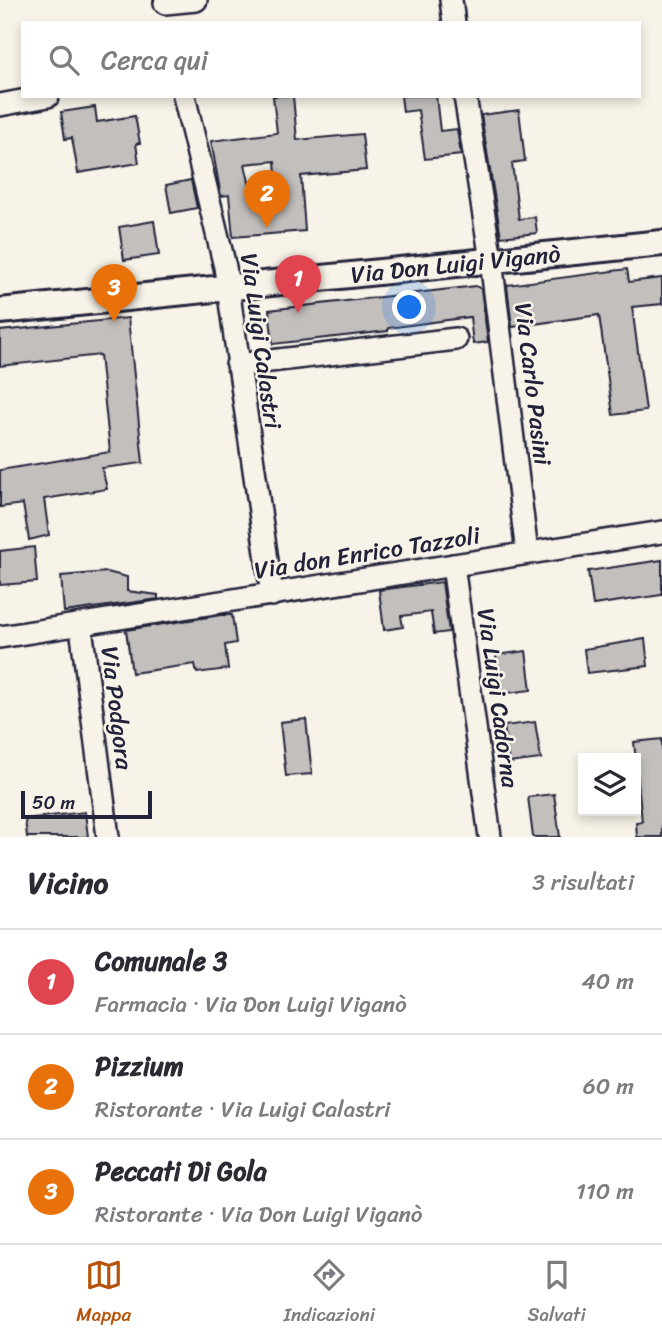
<!DOCTYPE html>
<html lang="it">
<meta charset="utf-8">
<style>
:root{--surface:#fff;--page:#f7f7f7;--text:#2b2b33;--muted:#7c7c81;--line:#e1e1e2;--accent:#b45309}
body{margin:0;font-family:Sriracha,sans-serif;background:var(--page);color:var(--text)}
.controls{position:absolute;right:21px;bottom:21px;display:grid;overflow:hidden;border-radius:0px;box-shadow:0 4px 10px #0003}
.controls button{width:63px;height:63px;display:grid;place-items:center;padding:0;border:0;border-bottom:2px solid var(--line);background:var(--surface);color:var(--text);font:35px sans-serif}
.scale{position:absolute;left:21px;bottom:18px;width:131px;box-sizing:border-box;padding-left:7px;border:4px solid #22223b;border-top:0;font-size:19px;line-height:24px;white-space:nowrap;color:#22223b;-webkit-text-stroke:5px #f7f3e8;paint-order:stroke}
.you{position:absolute;left:410px;top:308px;width:24px;height:24px;margin:-18px;border:5px solid #fff;border-radius:50%;background:#1a73e8;box-shadow:0 0 0 10px #1a73e833}
.badge{display:grid;place-items:center;width:46px;height:46px;border-radius:50%;background:var(--accent);color:#fff;font-size:23px;font-weight:700}
.pin{position:absolute;translate:-50% -58px;filter:drop-shadow(0 2px 4px #0008)}
.pin::after{content:'';position:absolute;top:37px;width:24px;height:21px;background:inherit;clip-path:polygon(0 0,100% 0,50% 100%)}
.list{margin:0;padding:0;list-style:none}
h2{display:flex;justify-content:space-between;align-items:center;height:91px;margin:0;padding:0 28px;font-size:30px}
h2 small{font-size:23px;font-weight:400;color:var(--muted)}
.list li{display:grid;grid-template-columns:46px 1fr auto;gap:21px;align-items:center;box-sizing:border-box;height:105px;padding:0 28px;border-top:2px solid var(--line)}
.list b{display:block;font-size:26px;white-space:nowrap}
.list p{margin:0;font-size:23px;white-space:nowrap;color:var(--muted)}
.list em{font-size:23px;font-style:normal;color:var(--muted)}
.icon{flex:none;width:38px;height:38px;fill:none;stroke:currentColor;stroke-width:2;stroke-linecap:round;stroke-linejoin:round}
.map{position:relative;flex:none;width:662px;height:837px;overflow:hidden}
.search{position:absolute;background:var(--surface);box-shadow:0 4px 10px #0003;left:21px;right:21px;top:21px;height:77px;display:flex;align-items:center;gap:18px;box-sizing:border-box;padding:0 24px;border-radius:0px;color:var(--muted);font-size:26px}
.sheet{height:406px;background:var(--surface)}
nav{display:flex;justify-content:space-around;align-items:center;box-sizing:border-box;height:98px;border-top:2px solid var(--line);background:var(--surface);font-size:19px;color:var(--muted)}
nav a{display:grid;justify-items:center;gap:4px}
nav .on{color:var(--accent)}
.map>svg:first-child{display:block}
.building{fill:#c2bfbd;stroke:#22223b;stroke-width:2;fill-rule:evenodd}
.lines{fill:none;stroke-linecap:round;stroke-linejoin:round}
.minor-casing{stroke:#22223b;stroke-width:26}
.tertiary-casing{stroke:#22223b;stroke-width:30}
.minor{stroke:#f7f3e8;stroke-width:21}
.tertiary{stroke:#f7f3e8;stroke-width:24}
.labels{text-anchor:middle;stroke-width:5;stroke-linejoin:round;paint-order:stroke}
.street-label{font-size:24px;fill:#22223b;stroke:#f7f3e8}
</style>
<div class="map">
<svg width="662" height="837" viewBox="0 0 662 837">
<rect width="100%" height="100%" fill="#f7f3e8"/>
<filter id="ink" filterUnits="userSpaceOnUse"><feTurbulence type="fractalNoise" baseFrequency=".0143" numOctaves="2"/><feDisplacementMap in="SourceGraphic" scale="14" xChannelSelector="R" yChannelSelector="G"/><feConvolveMatrix kernelMatrix="1 2 1 2 8 2 1 2 1" color-interpolation-filters="sRGB"/></filter>
<g filter="url(#ink)">
<path class="building" d="M273 96H293L297 140 362 134 366 170 301 176 305 231 233 237 229 195 221 196 211 141 277 133ZM275 161 278 202 254 205 245 164Z
M401 96H436L440 131 457 129 461 155 425 159 418 110 403 112Z
M95 107 97 122 135 116 140 143 136 144 139 163 78 173 72 138 65 139 61 112Z
M519 110 525 161 512 163 519 219 535 217 537 233 501 237 481 115Z
M191 180 197 208 171 213 166 185Z
M154 221 159 255 124 260 119 227Z
M627 269 629 282 662 278V304L632 307 646 411 613 415 599 315 512 327 507 285Z
M476 286 481 289 488 342 473 344 470 317 388 328V331L273 344 269 310Z
M128 318 143 463 102 468 107 489 44 499 49 535 29 540 23 504 0 507V470L110 452 100 355 0 366V331Z
M34 547 37 582 0 585V551Z
M662 560V595L593 605 588 571Z
M107 572 127 577V591L158 595V599L64 612 61 576Z
M442 582 449 632 434 634 431 612 401 616 403 627 384 630 379 590Z
M221 615H232L236 643 225 645 228 669 197 673 195 664 132 673 126 630Z
M645 639 648 666 587 673 584 649Z
M526 651 531 690 500 694 496 655Z
M306 719 312 774 286 776 280 722Z
M535 722 541 759 509 763 504 726Z
M662 739V837H637L636 823 642 822 634 742Z
M554 794 560 837H533L528 797Z
M85 812 88 837H27L25 819Z"/>
<g class="lines">
<defs>
<path id="minor" d="M451 0 454 23
M165 3 196 0
M184 96 225 267 272 595
M465 96 491 260 527 553
M0 105 48 96
M237 365 456 339
M453 565 490 837
M81 627 108 837
M0 637 662 532"/>
<g id="tertiary">
<path id="s1" d="M0 311 662 243"/>
</g>
</defs>
<use href="#minor" class="minor-casing"/>
<use href="#tertiary" class="tertiary-casing"/>
<use href="#minor" class="minor"/>
<use href="#tertiary" class="tertiary"/>
</g>
</g>
<g class="labels">
<g class="street-label">
<text dy="8" stroke="none"><textPath href="#s1" startOffset="458">Via Don Luigi Viganò</textPath></text>
<text transform="translate(261 341) rotate(82)" y="8">Via Luigi Calastri</text>
<text transform="translate(533 384) rotate(83)" y="8">Via Carlo Pasini</text>
<text transform="translate(367 553) rotate(-9)" y="8">Via don Enrico Tazzoli</text>
<text transform="translate(498 698) rotate(82)" y="8">Via Luigi Cadorna</text>
<text transform="translate(117 708) rotate(83)" y="8">Via Podgora</text>
</g>
</g>
</svg>
<div class="controls">
<button><svg class="icon" aria-label="layers" viewBox="0 0 24 24"><path d="M12 4l9 5-9 5-9-5zM3 14l9 5 9-5"/></svg></button>
</div>
<div class="scale">50 m</div>
<div class="you"></div>
<div class="pin badge" style="left:298px;top:313px;background:#e0444e">1</div>
<div class="pin badge" style="left:267px;top:228px;background:#e8710a">2</div>
<div class="pin badge" style="left:114px;top:322px;background:#e8710a">3</div>
<div class="search"><svg class="icon" aria-label="search" viewBox="0 0 24 24"><circle cx="10" cy="10" r="6"/><path d="M15 15l6 6"/></svg>Cerca qui</div>
</div>
<section class="sheet">
<h2>Vicino<small>3 risultati</small></h2>
<ul class="list">
<li><span class="badge" style="background:#e0444e">1</span><div><b>Comunale 3</b><p>Farmacia · Via Don Luigi Viganò</p></div><em>40 m</em></li>
<li><span class="badge" style="background:#e8710a">2</span><div><b>Pizzium</b><p>Ristorante · Via Luigi Calastri</p></div><em>60 m</em></li>
<li><span class="badge" style="background:#e8710a">3</span><div><b>Peccati Di Gola</b><p>Ristorante · Via Don Luigi Viganò</p></div><em>110 m</em></li>
</ul>
</section>
<nav>
<a class="on"><svg class="icon" aria-label="map" viewBox="0 0 24 24"><path d="M3 6l6-2 6 2 6-2v14l-6 2-6-2-6 2zM9 4v14M15 6v14"/></svg>Mappa</a>
<a><svg class="icon" aria-label="directions" viewBox="0 0 24 24"><path d="M12 3l9 9-9 9-9-9zM9 14v-3h6M13 9l2 2-2 2"/></svg>Indicazioni</a>
<a><svg class="icon" aria-label="saved" viewBox="0 0 24 24"><path d="M7 4h10v16l-5-4-5 4z"/></svg>Salvati</a>
</nav>
